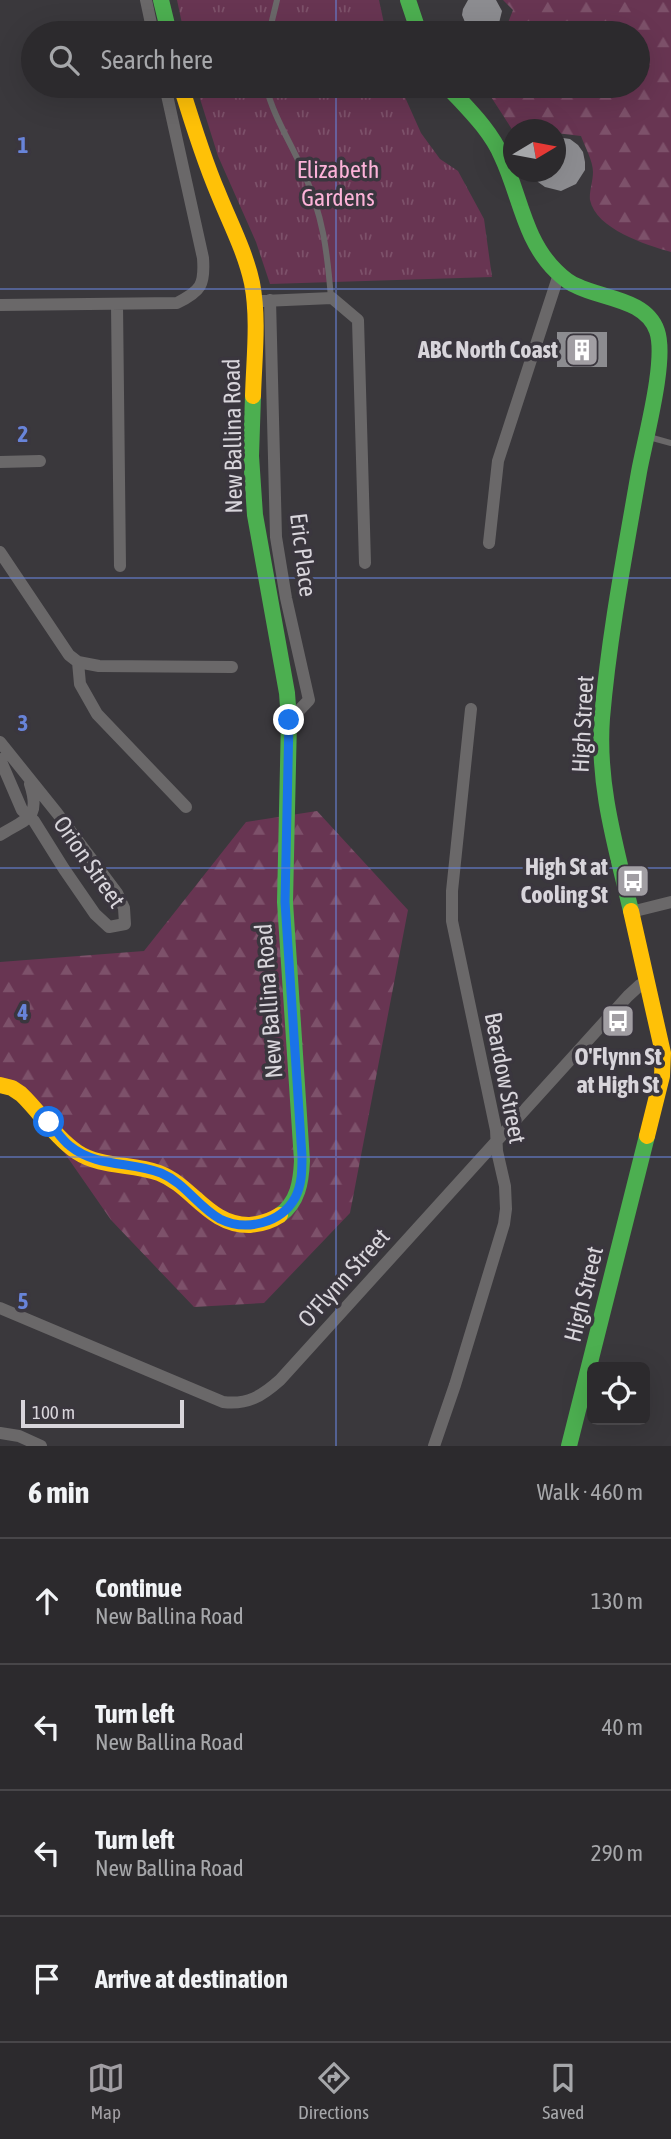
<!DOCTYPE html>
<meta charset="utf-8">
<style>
:root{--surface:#2c2a2d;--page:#383639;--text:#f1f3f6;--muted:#a6a7aa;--line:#484649;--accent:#a19ea3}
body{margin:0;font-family:"Asap Condensed",sans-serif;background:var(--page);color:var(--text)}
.controls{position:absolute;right:21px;bottom:21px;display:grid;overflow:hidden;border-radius:10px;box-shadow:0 7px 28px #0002}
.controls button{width:63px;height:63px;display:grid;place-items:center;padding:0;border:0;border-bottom:2px solid var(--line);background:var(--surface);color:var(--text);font:35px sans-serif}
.compass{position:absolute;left:503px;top:119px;width:63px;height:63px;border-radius:50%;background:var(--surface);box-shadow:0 7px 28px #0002;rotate:80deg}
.scale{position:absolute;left:21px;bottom:18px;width:163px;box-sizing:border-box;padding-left:7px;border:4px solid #d8d5db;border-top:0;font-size:19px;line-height:24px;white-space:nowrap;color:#d8d5db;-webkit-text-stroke:5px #3a363e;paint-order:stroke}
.stop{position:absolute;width:21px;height:21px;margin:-16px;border:5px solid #1a73e8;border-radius:50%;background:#fff}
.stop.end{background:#1a73e8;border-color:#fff;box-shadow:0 2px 7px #0008}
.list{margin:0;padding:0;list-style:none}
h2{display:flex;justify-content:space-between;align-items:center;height:91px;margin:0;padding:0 28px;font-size:30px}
h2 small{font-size:23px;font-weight:400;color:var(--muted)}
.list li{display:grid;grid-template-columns:46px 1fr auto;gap:21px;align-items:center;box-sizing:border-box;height:126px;padding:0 28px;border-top:2px solid var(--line)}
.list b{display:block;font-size:26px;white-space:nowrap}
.list p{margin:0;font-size:23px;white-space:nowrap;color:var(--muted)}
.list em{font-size:23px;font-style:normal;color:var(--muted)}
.icon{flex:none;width:38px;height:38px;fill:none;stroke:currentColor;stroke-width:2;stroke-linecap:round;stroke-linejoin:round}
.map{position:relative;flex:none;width:671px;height:1446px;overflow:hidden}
.search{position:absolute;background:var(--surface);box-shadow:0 7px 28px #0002;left:21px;right:21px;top:21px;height:77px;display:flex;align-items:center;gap:18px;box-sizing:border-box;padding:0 24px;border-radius:38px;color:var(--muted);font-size:26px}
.sheet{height:595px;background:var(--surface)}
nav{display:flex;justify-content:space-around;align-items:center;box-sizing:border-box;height:98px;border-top:2px solid var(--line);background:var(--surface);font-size:19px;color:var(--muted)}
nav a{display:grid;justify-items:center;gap:4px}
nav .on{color:var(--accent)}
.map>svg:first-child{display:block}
.forest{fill:url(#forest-firs)}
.park{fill:url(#park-tufts)}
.building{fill:#8c8c90}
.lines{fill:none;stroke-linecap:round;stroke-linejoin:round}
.lane{stroke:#6a6869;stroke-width:6}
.street{stroke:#6a6869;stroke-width:12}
.fast{stroke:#4caf50;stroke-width:16}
.slow{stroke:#ffc107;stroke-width:16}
.route{stroke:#1a73e8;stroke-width:9}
.grid{fill:none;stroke:#6884d9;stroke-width:2;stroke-opacity:0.55}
.labels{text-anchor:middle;stroke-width:7;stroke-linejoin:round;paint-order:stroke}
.park-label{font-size:24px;fill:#fcb2d8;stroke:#3a363e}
.poi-label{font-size:24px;font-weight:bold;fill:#d8d5db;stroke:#3a363e;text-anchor:end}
.street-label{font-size:24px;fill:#d8d5db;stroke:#3a363e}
.grid-label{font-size:23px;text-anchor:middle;font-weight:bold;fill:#6884d9;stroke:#3a363e;stroke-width:7;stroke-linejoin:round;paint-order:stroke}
</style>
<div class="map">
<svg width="671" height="1446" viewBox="0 0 671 1446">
<defs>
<pattern id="forest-firs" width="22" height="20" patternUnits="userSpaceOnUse" patternTransform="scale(1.75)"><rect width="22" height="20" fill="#683552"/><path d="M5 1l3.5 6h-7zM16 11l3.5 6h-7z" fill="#7d516a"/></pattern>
<pattern id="park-tufts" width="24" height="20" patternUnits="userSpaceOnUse" patternTransform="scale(1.75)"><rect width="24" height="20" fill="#683552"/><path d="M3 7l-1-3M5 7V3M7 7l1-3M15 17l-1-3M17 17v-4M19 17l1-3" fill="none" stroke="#7d516a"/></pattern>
</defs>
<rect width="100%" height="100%" fill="#3a383c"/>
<path class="forest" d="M503 0H671V252C646 245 596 229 590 200 589 192 593 181 593 172 593 161 585 147 581 136L556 133V130L513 131 484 86H638V33H504L513 10Z
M317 811 408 910 350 1213 264 1303 194 1307 111 1220 27 1099 0 1091V962L144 951 246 822Z"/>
<path class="park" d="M177 0H379L386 33H184Z
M196 86H400L421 133 440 159 458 171 484 219 492 277 270 284 256 242 218 156Z"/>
<path class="building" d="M468 0H496L502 11 499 23 495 28 486 33H478L467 27 462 15 463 9Z
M556 137 570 139 578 145 583 152 585 162V170L576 184 561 191 545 187 538 182 532 172H556Z
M557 332H607V367H557Z"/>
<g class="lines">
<path class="lane" d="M269 33 277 0
M266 86C273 116 291 143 303 171 323 216 327 249 331 298
M649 437 671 443"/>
<path class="street" d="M146 0 153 33
M270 300 276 537 286 598 309 700 289 721
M263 301 332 298 358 320 365 563
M0 305 177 303C201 291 205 285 203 258L165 86
M117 305 120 566
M0 462 40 461
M489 543 498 461 559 274
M0 552 69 655 78 662 99 666 232 667
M78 662 80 684 97 714 186 807
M0 742 57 813 117 893 124 908 125 924 109 927 95 914 64 869 34 821 22 810 0 759
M0 835C27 818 41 819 30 784
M631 912 671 902
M0 1308 223 1402C248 1405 262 1396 280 1380L628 996 640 985 647 982
M0 1433 19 1436 41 1446
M434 1446 455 1385 504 1224 506 1209 505 1186 497 1151 496 1130 452 921V891L471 709"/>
<path class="fast" d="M161 0 169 33
M408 0 419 33
M447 86C467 108 490 129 502 157 520 195 524 240 556 271 562 277 569 283 577 286 603 299 646 299 657 331 667 360 645 439 639 472 625 553 609 636 602 718 597 785 616 847 631 911
M253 396 251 456 255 515 287 693 289 720 285 902 302 1161C301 1182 298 1202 280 1215
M569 1446 647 1136"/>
<path class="slow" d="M181 86C192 122 203 158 218 193 230 223 245 251 252 283 259 319 254 359 253 396
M631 911 663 1053 662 1076 647 1136
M0 1085 12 1088 21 1094C40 1112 55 1137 77 1152 101 1168 132 1163 159 1173 193 1186 209 1226 250 1225 260 1224 271 1221 280 1215"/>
</g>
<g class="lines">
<path class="route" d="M49 1122C56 1130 62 1140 70 1146 97 1168 131 1161 161 1173 185 1183 198 1207 220 1219 246 1232 281 1223 295 1198 302 1185 302 1170 302 1156L285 902 289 720"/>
</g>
<path class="grid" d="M336 0V33M336 86V1446M0 289H671M0 578H671M0 868H671M0 1157H671"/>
<defs>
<symbol id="building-square" viewBox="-11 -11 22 22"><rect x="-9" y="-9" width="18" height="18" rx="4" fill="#a19ea3" stroke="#3a363e"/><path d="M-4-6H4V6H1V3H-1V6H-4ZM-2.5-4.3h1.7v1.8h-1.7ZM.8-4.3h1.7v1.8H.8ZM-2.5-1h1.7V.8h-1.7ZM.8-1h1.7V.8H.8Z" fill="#fff"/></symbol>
<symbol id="bus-square" viewBox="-11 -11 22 22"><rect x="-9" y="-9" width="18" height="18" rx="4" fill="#a19ea3" stroke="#3a363e"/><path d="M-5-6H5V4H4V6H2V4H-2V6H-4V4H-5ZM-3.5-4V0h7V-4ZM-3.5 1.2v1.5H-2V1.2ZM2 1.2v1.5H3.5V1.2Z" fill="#fff"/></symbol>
</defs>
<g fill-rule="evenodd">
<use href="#building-square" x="563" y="331" width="38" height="38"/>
<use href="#bus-square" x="614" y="862" width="38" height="38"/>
<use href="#bus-square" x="599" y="1002" width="38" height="38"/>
</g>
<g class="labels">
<g class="park-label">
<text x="338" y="178">Elizabeth<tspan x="338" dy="28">Gardens</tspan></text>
</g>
<g class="poi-label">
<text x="558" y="358">ABC North Coast</text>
<text x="608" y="875">High St at<tspan x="608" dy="28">Cooling St</tspan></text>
<text x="618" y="1065" text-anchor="middle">O'Flynn St<tspan x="618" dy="28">at High St</tspan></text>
</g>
<g class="street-label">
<text transform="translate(233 436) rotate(-91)" y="8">New Ballina Road</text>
<text transform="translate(303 555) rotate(83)" y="8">Eric Place</text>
<text transform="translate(583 724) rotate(-87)" y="8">High Street</text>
<text transform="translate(89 862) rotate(55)" y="8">Orion Street</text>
<text transform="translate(269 1001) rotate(-94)" y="8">New Ballina Road</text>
<text transform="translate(505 1078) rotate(79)" y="8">Beardow Street</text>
<text transform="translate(344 1278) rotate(-48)" y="8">O'Flynn Street</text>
<text transform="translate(584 1294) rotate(-76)" y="8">High Street</text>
</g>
</g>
<g class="grid-label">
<text x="23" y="153">1</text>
<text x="23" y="442">2</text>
<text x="23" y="731">3</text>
<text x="23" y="1020">4</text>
<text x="23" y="1309">5</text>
</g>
</svg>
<div class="controls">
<button><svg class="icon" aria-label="locate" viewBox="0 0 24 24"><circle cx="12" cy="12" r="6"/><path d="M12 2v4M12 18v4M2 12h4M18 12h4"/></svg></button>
</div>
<svg class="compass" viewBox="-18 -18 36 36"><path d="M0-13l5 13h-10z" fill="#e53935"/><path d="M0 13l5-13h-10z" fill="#a6a7aa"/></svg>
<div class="scale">100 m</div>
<div class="stop" style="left:49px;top:1122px"></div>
<div class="stop end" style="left:289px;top:720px"></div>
<div class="search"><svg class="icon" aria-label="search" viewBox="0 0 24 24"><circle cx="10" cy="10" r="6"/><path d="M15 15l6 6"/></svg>Search here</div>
</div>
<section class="sheet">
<h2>6 min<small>Walk · 460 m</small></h2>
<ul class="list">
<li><svg class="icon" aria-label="ahead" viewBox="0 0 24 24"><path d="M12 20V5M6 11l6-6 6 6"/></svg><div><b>Continue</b><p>New Ballina Road</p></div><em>130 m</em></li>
<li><svg class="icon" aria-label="left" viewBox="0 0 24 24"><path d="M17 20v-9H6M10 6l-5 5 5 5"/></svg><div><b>Turn left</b><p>New Ballina Road</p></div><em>40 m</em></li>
<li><svg class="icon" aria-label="left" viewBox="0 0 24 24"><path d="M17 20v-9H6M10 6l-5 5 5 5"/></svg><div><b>Turn left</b><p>New Ballina Road</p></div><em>290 m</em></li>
<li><svg class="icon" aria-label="arrive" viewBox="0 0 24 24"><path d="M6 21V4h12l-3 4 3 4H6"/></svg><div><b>Arrive at destination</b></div></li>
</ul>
</section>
<nav>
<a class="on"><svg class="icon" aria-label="map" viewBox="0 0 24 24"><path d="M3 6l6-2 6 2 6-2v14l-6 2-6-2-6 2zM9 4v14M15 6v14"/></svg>Map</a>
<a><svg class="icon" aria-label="directions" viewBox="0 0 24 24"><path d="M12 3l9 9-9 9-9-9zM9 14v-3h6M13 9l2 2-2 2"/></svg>Directions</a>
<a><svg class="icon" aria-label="saved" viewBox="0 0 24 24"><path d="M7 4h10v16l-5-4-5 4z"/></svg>Saved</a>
</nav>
